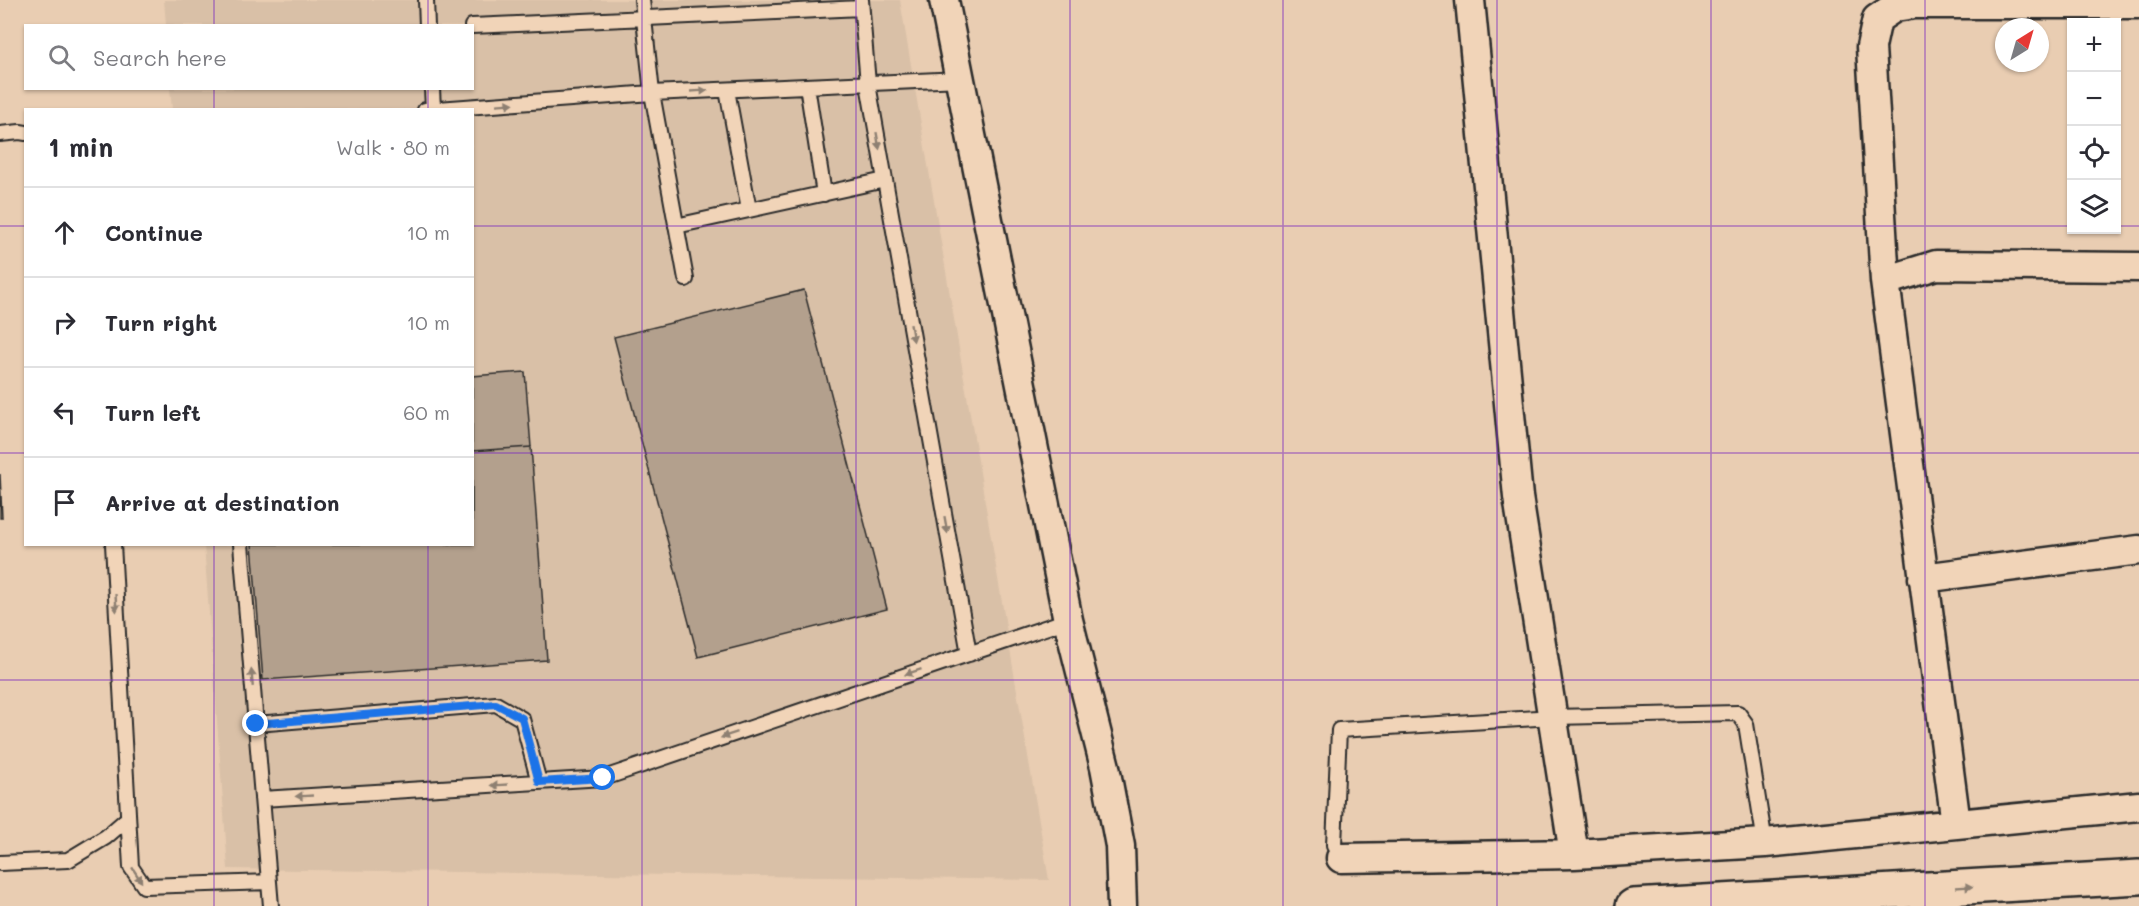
<!DOCTYPE html>
<meta charset="utf-8">
<style>
:root{--surface:#fff;--page:#f2f2f3;--text:#2b2b33;--muted:#7c7c81;--line:#e1e1e2}
body{margin:0;font-family:Mali,sans-serif;background:var(--page);color:var(--text)}
.controls{position:absolute;right:18px;top:18px;display:grid;overflow:hidden;border-radius:0px;box-shadow:0 2px 4px #0004}
.controls button{width:54px;height:54px;display:grid;place-items:center;padding:0;border:0;border-bottom:2px solid var(--line);background:var(--surface);color:var(--text);font:30px sans-serif}
.compass{position:absolute;left:1995px;top:18px;width:54px;height:54px;border-radius:50%;background:var(--surface);box-shadow:0 2px 4px #0004;rotate:37deg}
.stop{position:absolute;width:18px;height:18px;margin:-14px;border:4px solid #1a73e8;border-radius:50%;background:#fff}
.stop.end{background:#1a73e8;border-color:#fff;box-shadow:0 2px 6px #0008}
.list{margin:0;padding:0;list-style:none}
h2{display:flex;justify-content:space-between;align-items:center;height:78px;margin:0;padding:0 24px;font-size:26px}
h2 small{font-size:20px;font-weight:400;color:var(--muted)}
.list li{display:grid;grid-template-columns:39px 1fr auto;gap:18px;align-items:center;box-sizing:border-box;height:90px;padding:0 24px;border-top:2px solid var(--line)}
.list b{display:block;font-size:22px;white-space:nowrap}
.list em{font-size:20px;font-style:normal;color:var(--muted)}
.icon{flex:none;width:33px;height:33px;fill:none;stroke:currentColor;stroke-width:2;stroke-linecap:round;stroke-linejoin:round}
.map{position:relative;flex:none;width:2139px;height:906px;overflow:hidden}
.search{position:absolute;background:var(--surface);box-shadow:0 2px 4px #0004;left:24px;top:24px;width:450px;height:66px;display:flex;align-items:center;gap:15px;box-sizing:border-box;padding:0 21px;border-radius:0px;color:var(--muted);font-size:22px}
.panel{position:absolute;background:var(--surface);box-shadow:0 2px 4px #0004;left:24px;top:108px;width:450px;height:438px;border-radius:0px}
.map>svg:first-child{display:block}
.built{fill:#d9c0a7}
.building{fill:#b3a08d;stroke:#2b2b2b;stroke-width:1.5}
.lines{fill:none;stroke-linecap:round;stroke-linejoin:round}
.lane-casing{stroke:#2b2b2b;stroke-width:18}
.street-casing{stroke:#2b2b2b;stroke-width:33}
.secondary-casing{stroke:#2b2b2b;stroke-width:38}
.lane{stroke:#f1d4b8;stroke-width:14}
.street{stroke:#f1d4b8;stroke-width:28}
.secondary{stroke:#f1d4b8;stroke-width:33}
.oneway{fill:#8e8072}
.route{stroke:#1a73e8;stroke-width:8}
.grid{fill:none;stroke:#7b2cbf;stroke-width:1.5;stroke-opacity:0.55}
</style>
<div class="map">
<svg width="2139" height="906" viewBox="0 0 2139 906">
<rect width="100%" height="100%" fill="#e9cdb2"/>
<filter id="ink" filterUnits="userSpaceOnUse"><feTurbulence type="fractalNoise" baseFrequency=".0167" numOctaves="2"/><feDisplacementMap in="SourceGraphic" scale="12" xChannelSelector="R" yChannelSelector="G"/><feConvolveMatrix kernelMatrix="1 2 1 2 8 2 1 2 1" color-interpolation-filters="sRGB"/></filter>
<g filter="url(#ink)">
<path class="built" d="M164 0H900L1049 880 228 869 204 545 472 544V110L172 109 170 89 472 88V26L166 25Z"/>
<path class="building" d="M804 290 887 609 698 657 614 337Z
M525 372 531 447 472 451V376Z
M531 447 547 660 263 680 252 544H472V451Z
M0 474 2 518H0Z"/>
<g class="lines">
<defs>
<path id="lane" d="M426 0 427 26
M642 0 652 93 686 279
M861 0 868 84 969 654
M472 26 861 8
M807 86 824 194
M432 88 433 109
M727 90 749 210
M425 110 652 93 961 79
M0 134 20 132 26 133
M676 226 885 180
M113 544 131 867 144 886 269 882
M241 544 271 906
M256 724 496 704 522 719 539 782
M262 799 604 778 1068 620
M1341 858 1334 845 1339 730 1553 717 1738 713 1746 724 1765 843
M0 863 68 860 106 837 128 818"/>
<path id="street" d="M944 0 1068 620 1105 767 1120 846 1122 906
M1470 0 1518 497 1574 854
M1885 281 1936 265 2139 267
M1923 578 2139 550
M1956 824 1885 281 1871 47 1877 19 1895 7 1915 4H2139
M1341 858 1574 854 1765 843 2139 806"/>
<path id="secondary" d="M1633 906 2139 877"/>
</defs>
<use href="#lane" class="lane-casing"/>
<use href="#street" class="street-casing"/>
<use href="#secondary" class="secondary-casing"/>
<use href="#lane" class="lane"/>
<use href="#street" class="street"/>
<use href="#secondary" class="secondary"/>
</g>
<defs><path id="oneway-solid" d="M-6-.8H1V-3.2L6.5 0L1 3.2V.8H-6Z" transform="scale(1.5)"/></defs>
<g class="oneway">
<use href="#oneway-solid" transform="translate(699 91) rotate(-3)"/>
<use href="#oneway-solid" transform="translate(505 104) rotate(-4)"/>
<use href="#oneway-solid" transform="translate(878 141) rotate(80)"/>
<use href="#oneway-solid" transform="translate(912 333) rotate(80)"/>
<use href="#oneway-solid" transform="translate(946 525) rotate(80)"/>
<use href="#oneway-solid" transform="translate(116 603) rotate(87)"/>
<use href="#oneway-solid" transform="translate(913 672) rotate(161)"/>
<use href="#oneway-solid" transform="translate(252 678) rotate(-95)"/>
<use href="#oneway-solid" transform="translate(729 735) rotate(161)"/>
<use href="#oneway-solid" transform="translate(499 785) rotate(177)"/>
<use href="#oneway-solid" transform="translate(304 796) rotate(177)"/>
<use href="#oneway-solid" transform="translate(137 875) rotate(57)"/>
<use href="#oneway-solid" transform="translate(1964 887) rotate(-3)"/>
</g>
</g>
<g class="lines" filter="url(#ink)">
<path class="route" d="M256 724 496 704 522 718 539 782 603 778"/>
</g>
<path class="grid" d="M214 0V26M428 0V26M642 0V906M856 0V906M1070 0V906M1283 0V906M1497 0V906M1711 0V906M1925 0V906M214 88V110M428 88V110M0 226H26M472 226H2072M2116 226H2139M0 453H26M472 453H2139M214 544V906M428 544V906M0 680H2139"/>
</svg>
<div class="controls">
<button>+</button>
<button>−</button>
<button><svg class="icon" aria-label="locate" viewBox="0 0 24 24"><circle cx="12" cy="12" r="6"/><path d="M12 2v4M12 18v4M2 12h4M18 12h4"/></svg></button>
<button><svg class="icon" aria-label="layers" viewBox="0 0 24 24"><path d="M12 4l9 5-9 5-9-5zM3 14l9 5 9-5"/></svg></button>
</div>
<svg class="compass" viewBox="-18 -18 36 36"><path d="M0-13l5 13h-10z" fill="#e53935"/><path d="M0 13l5-13h-10z" fill="#7c7c81"/></svg>
<div class="stop" style="left:603px;top:778px"></div>
<div class="stop end" style="left:256px;top:724px"></div>
<div class="search"><svg class="icon" aria-label="search" viewBox="0 0 24 24"><circle cx="10" cy="10" r="6"/><path d="M15 15l6 6"/></svg>Search here</div>
<section class="panel">
<h2>1 min<small>Walk · 80 m</small></h2>
<ul class="list">
<li><svg class="icon" aria-label="ahead" viewBox="0 0 24 24"><path d="M12 20V5M6 11l6-6 6 6"/></svg><div><b>Continue</b></div><em>10 m</em></li>
<li><svg class="icon" aria-label="right" viewBox="0 0 24 24"><path d="M7 20v-9h11M14 6l5 5-5 5"/></svg><div><b>Turn right</b></div><em>10 m</em></li>
<li><svg class="icon" aria-label="left" viewBox="0 0 24 24"><path d="M17 20v-9H6M10 6l-5 5 5 5"/></svg><div><b>Turn left</b></div><em>60 m</em></li>
<li><svg class="icon" aria-label="arrive" viewBox="0 0 24 24"><path d="M6 21V4h12l-3 4 3 4H6"/></svg><div><b>Arrive at destination</b></div></li>
</ul>
</section>
</div>
